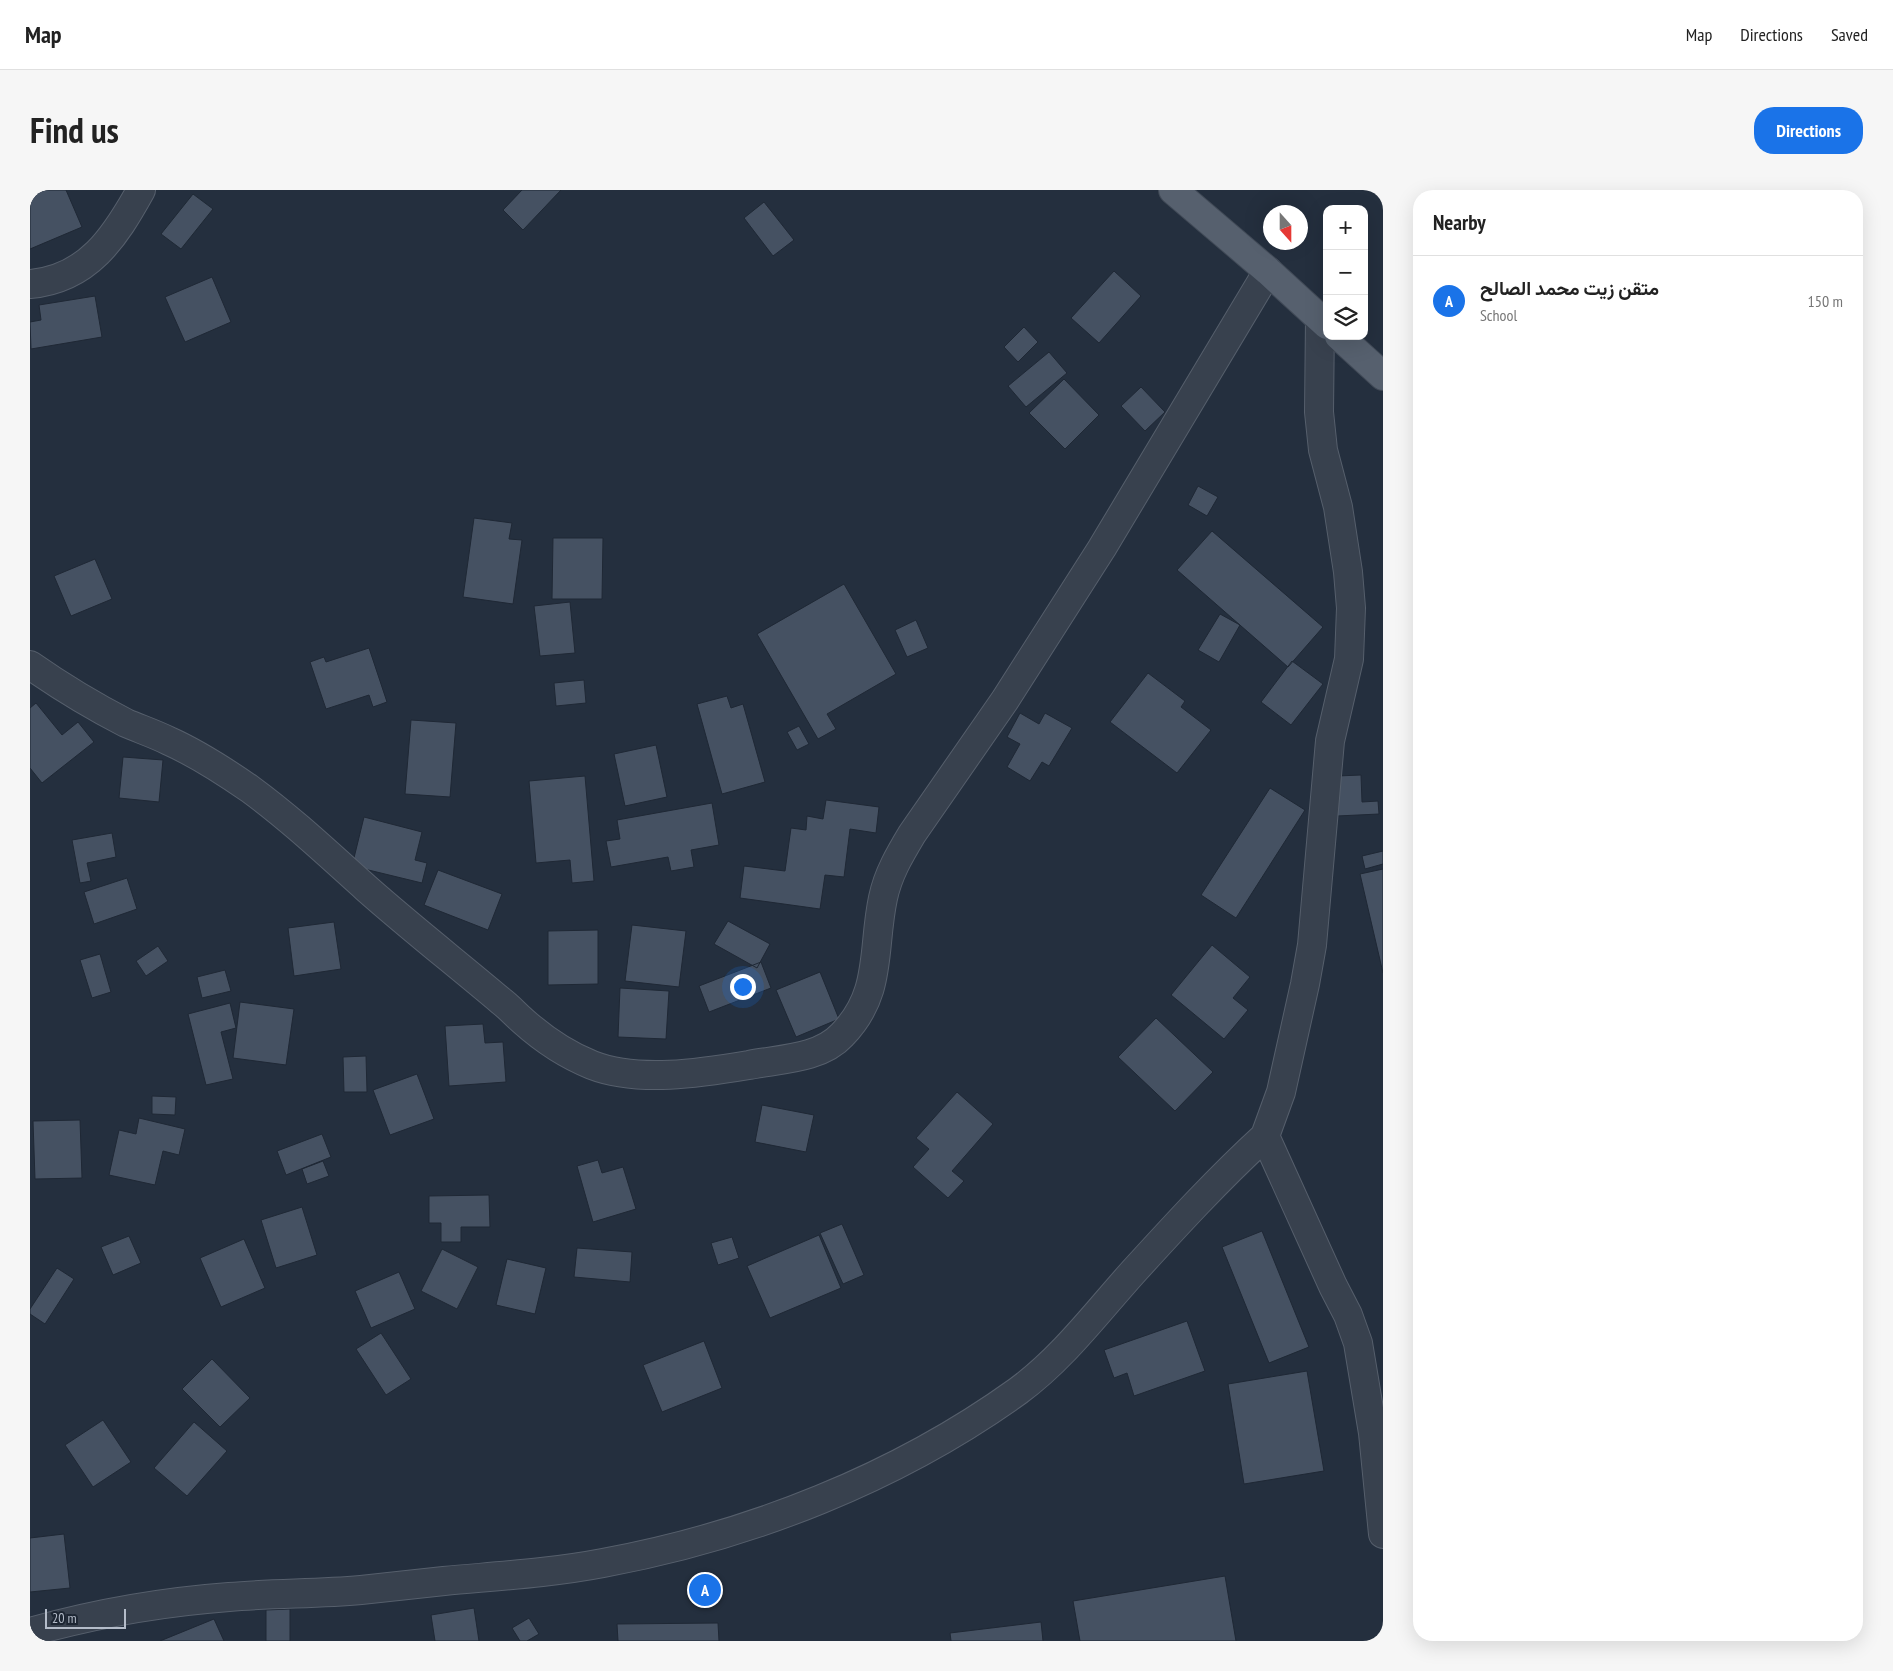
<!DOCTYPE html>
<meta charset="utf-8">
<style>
:root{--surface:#fff;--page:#f6f6f6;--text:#222;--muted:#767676;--line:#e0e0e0;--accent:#1a73e8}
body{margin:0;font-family:"PT Sans Narrow",Vazirmatn,sans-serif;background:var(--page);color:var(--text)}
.controls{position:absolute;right:15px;top:15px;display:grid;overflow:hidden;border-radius:10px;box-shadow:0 5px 20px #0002}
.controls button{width:45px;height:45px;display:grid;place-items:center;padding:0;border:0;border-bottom:1px solid var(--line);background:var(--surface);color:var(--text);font:25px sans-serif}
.compass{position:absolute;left:1233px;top:15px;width:45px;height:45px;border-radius:50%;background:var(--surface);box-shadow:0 5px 20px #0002;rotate:159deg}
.scale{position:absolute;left:15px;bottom:12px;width:81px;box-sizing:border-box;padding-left:5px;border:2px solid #b4bcc9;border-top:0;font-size:14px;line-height:18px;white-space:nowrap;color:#b4bcc9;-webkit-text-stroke:4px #1d2633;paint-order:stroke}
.you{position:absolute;left:712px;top:796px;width:18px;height:18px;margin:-12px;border:4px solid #fff;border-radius:50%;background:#1a73e8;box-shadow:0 0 0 8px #1a73e833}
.badge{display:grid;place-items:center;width:32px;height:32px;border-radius:50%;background:var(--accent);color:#fff;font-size:16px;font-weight:700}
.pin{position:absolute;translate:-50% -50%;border:2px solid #fff;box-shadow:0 1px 5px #0006}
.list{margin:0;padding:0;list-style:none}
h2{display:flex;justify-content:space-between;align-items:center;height:65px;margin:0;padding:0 20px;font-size:21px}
h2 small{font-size:16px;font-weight:400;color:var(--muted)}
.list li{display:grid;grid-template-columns:32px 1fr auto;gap:15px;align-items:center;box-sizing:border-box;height:90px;padding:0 20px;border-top:1px solid var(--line)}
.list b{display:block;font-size:19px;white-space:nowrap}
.list p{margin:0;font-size:16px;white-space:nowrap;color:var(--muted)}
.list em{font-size:16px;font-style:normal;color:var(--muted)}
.icon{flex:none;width:28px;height:28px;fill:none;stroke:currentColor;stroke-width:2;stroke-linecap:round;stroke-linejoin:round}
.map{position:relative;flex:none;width:1353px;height:1451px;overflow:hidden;border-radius:20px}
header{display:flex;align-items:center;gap:30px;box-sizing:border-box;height:70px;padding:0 25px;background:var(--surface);border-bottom:1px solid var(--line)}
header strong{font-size:24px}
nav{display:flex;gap:28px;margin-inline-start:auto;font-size:18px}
.intro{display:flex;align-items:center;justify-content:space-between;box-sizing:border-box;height:120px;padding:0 30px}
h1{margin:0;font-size:35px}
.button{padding:12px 22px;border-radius:20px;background:var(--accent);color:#fff;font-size:18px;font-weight:700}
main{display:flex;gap:30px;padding:0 30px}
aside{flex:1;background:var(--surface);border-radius:20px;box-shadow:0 5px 20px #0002}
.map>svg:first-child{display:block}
.building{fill:#455162;stroke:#1f2835}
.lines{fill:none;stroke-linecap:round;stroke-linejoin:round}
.minor-casing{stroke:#565f6c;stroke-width:30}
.major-casing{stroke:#414a57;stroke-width:30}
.minor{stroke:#38414e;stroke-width:28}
.major{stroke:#56606e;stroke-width:28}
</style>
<header>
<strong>Map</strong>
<nav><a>Map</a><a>Directions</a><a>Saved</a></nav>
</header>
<div class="intro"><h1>Find us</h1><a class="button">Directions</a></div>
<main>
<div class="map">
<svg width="1353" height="1451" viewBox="0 0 1353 1451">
<rect width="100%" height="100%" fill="#242f3e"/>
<path class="building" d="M15 0H36L52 37 0 59V6Z
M492 0H531L493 40 473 20Z
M163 4 183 19 151 59 131 44Z
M734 12 764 50 743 66 714 28Z
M1084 81 1111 106 1069 153 1041 128Z
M182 87 201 132 155 152 135 107Z
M65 106 72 147 1 159 0 132 11 130 9 115Z
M994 137 1008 152 988 172 974 157Z
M1019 162 1037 183 996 217 978 196Z
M1034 189 1069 225 1035 259 999 223Z
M1111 197 1135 222 1115 241 1091 216Z
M1168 296 1188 307 1177 326 1158 315Z
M444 328 482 333 479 349 492 350 483 414 433 407Z
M1182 341 1293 437 1258 477 1147 380Z
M523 348H573L572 409H522Z
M65 369 82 409 41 426 24 386Z
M814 394 866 484 797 524 806 539 788 549 727 444Z
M540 412 545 463 510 466 504 416Z
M1190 424 1210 435 1189 472 1168 460Z
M886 430 898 458 877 467 865 440Z
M339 458 357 512 343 517 339 505 296 519 280 472 294 467 296 472Z
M1262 471 1293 494 1261 535 1231 512Z
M1118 483 1155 511 1151 517 1181 540 1147 583 1080 532Z
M554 490 556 513 526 516 524 493Z
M697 506 701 518 713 514 735 592 692 604 667 514Z
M6 513 32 545 48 532 64 552 12 593 0 578V518Z
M990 523 1009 534 1015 523 1042 538 1019 576 1012 572 1000 591 977 577 990 554 977 547Z
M381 530 426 533 420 607 375 604Z
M769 536 779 554 767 560 757 542Z
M626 555 637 607 595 616 584 564Z
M93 567 133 570 129 612 89 608Z
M1331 585 1332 612 1348 611 1349 624 1307 626V586Z
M555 586 564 691 542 693 540 670 506 673 499 591Z
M1240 598 1275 620 1206 728 1171 705Z
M796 610 849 617 846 643 820 639 814 687 795 685 790 719 710 708 714 676 755 681 761 638 776 640 777 626 793 629Z
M682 613 689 655 661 660 664 677 641 681 638 667 581 677 576 651 590 649 587 630Z
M334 627 392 642 385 670 397 673 392 693 322 676Z
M82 643 86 667 57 673 61 691 50 693 42 650Z
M1353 661V674L1335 679 1332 666Z
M1353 679V783L1330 684Z
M408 680 472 704 458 740 394 715Z
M97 688 107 719 64 734 54 702Z
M698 731 740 754 727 778 684 754Z
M304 732 311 779 264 786 258 738Z
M602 735 656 741 649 797 595 791Z
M568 740V794L518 795V741Z
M1182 755 1220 787 1203 808 1218 820 1194 849 1141 805Z
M128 756 138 771 116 786 106 771Z
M70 764 81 802 62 808 50 770Z
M731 772 741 798 679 822 669 796Z
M195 780 201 801 172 808 167 787Z
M790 782 809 829 766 847 746 800Z
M590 798 639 801 636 849 588 847Z
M210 812 264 819 256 875 203 868Z
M200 813 206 838 191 842 203 889 176 895 158 824Z
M1126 828 1183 882 1145 921 1088 867Z
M453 834 455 853 473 852 476 892 419 896 415 836Z
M336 866 337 902H314L313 867Z
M387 884 404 929 360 945 343 900Z
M927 902 963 934 922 981 934 991 918 1008 883 977 899 959 886 948Z
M122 906 146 907 145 925 122 924Z
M732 915 784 925 776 962 725 952Z
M109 928 155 939 149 965 133 961 125 995 79 985 89 940 106 944Z
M50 930 52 988 5 989 3 931Z
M292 944 301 967 256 985 247 961Z
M568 970 572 983 593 977 606 1019 563 1032 547 976Z
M293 971 299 986 277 994 272 979Z
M459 1005 460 1037H431V1052H411V1033H399V1006Z
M272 1017 287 1065 246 1078 231 1030Z
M812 1034 834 1085 813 1094 790 1043Z
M1232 1041 1279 1157 1239 1173 1192 1057Z
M789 1045 811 1098 740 1128 717 1076Z
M99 1046 111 1073 83 1085 71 1057Z
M702 1047 709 1068 688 1075 681 1053Z
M214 1049 235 1098 191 1117 170 1068Z
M547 1058 602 1062 600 1092 544 1087Z
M412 1059 448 1077 427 1119 391 1101Z
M477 1069 516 1078 505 1124 466 1115Z
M27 1078 44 1089 15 1134 0 1124V1119Z
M369 1082 385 1119 341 1138 325 1101Z
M1157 1131 1175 1181 1104 1206 1097 1183 1084 1188 1074 1160Z
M351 1143 381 1189 356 1205 326 1159Z
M674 1151 692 1198 632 1222 613 1175Z
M182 1169 220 1208 190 1237 152 1199Z
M1277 1181 1294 1281 1214 1294 1198 1194Z
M73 1230 101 1272 63 1297 35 1255Z
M164 1232 197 1261 157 1306 124 1278Z
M34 1344 40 1398 0 1402V1348Z
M1195 1386 1206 1451H1050L1043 1411Z
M444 1418 449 1451H405L401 1425Z
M260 1419V1451H236V1420Z
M499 1428 509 1444 497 1451H490L482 1438Z
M184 1429 194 1451H130Z
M1011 1432 1013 1451H921L920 1443Z
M688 1433 689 1451H588L587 1434Z"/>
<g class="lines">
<defs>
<path id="minor" d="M0 94C58 89 85 47 111 0
M1290 129 1289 222 1293 260 1308 317 1318 382 1321 418 1319 469 1300 551 1282 755 1275 794 1251 902 1235 946 1303 1096 1318 1125 1328 1153 1343 1243 1353 1344
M0 475C30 496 63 516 96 533 110 539 125 544 139 551 168 564 194 581 220 599 261 629 298 664 336 698 380 737 426 773 471 811 479 817 485 824 493 831 512 848 537 865 562 875 608 893 671 883 719 875 749 869 790 869 812 845 853 803 842 759 853 708 858 684 870 664 882 644L975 510 1072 358 1238 81
M0 1442C64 1424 132 1412 199 1407 243 1403 287 1404 331 1400 359 1397 386 1394 414 1391 467 1386 521 1383 573 1373 720 1346 867 1288 988 1201 1033 1168 1067 1122 1104 1081 1146 1035 1189 988 1235 946"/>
<path id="major" d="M1143 0 1238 81 1297 135
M1309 146 1353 186"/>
</defs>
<use href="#minor" class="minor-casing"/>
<use href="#major" class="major-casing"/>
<use href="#minor" class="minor"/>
<use href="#major" class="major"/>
</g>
</svg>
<div class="controls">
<button>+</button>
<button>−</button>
<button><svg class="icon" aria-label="layers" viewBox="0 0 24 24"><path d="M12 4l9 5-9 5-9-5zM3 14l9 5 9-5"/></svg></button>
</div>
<svg class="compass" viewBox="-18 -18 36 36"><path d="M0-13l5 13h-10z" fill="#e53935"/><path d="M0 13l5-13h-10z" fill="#767676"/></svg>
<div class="scale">20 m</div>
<div class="you"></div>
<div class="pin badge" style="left:675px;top:1400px">A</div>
</div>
<aside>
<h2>Nearby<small></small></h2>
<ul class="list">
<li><span class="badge">A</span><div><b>متقن زيت محمد الصالح</b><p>School</p></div><em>150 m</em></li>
</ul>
</aside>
</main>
